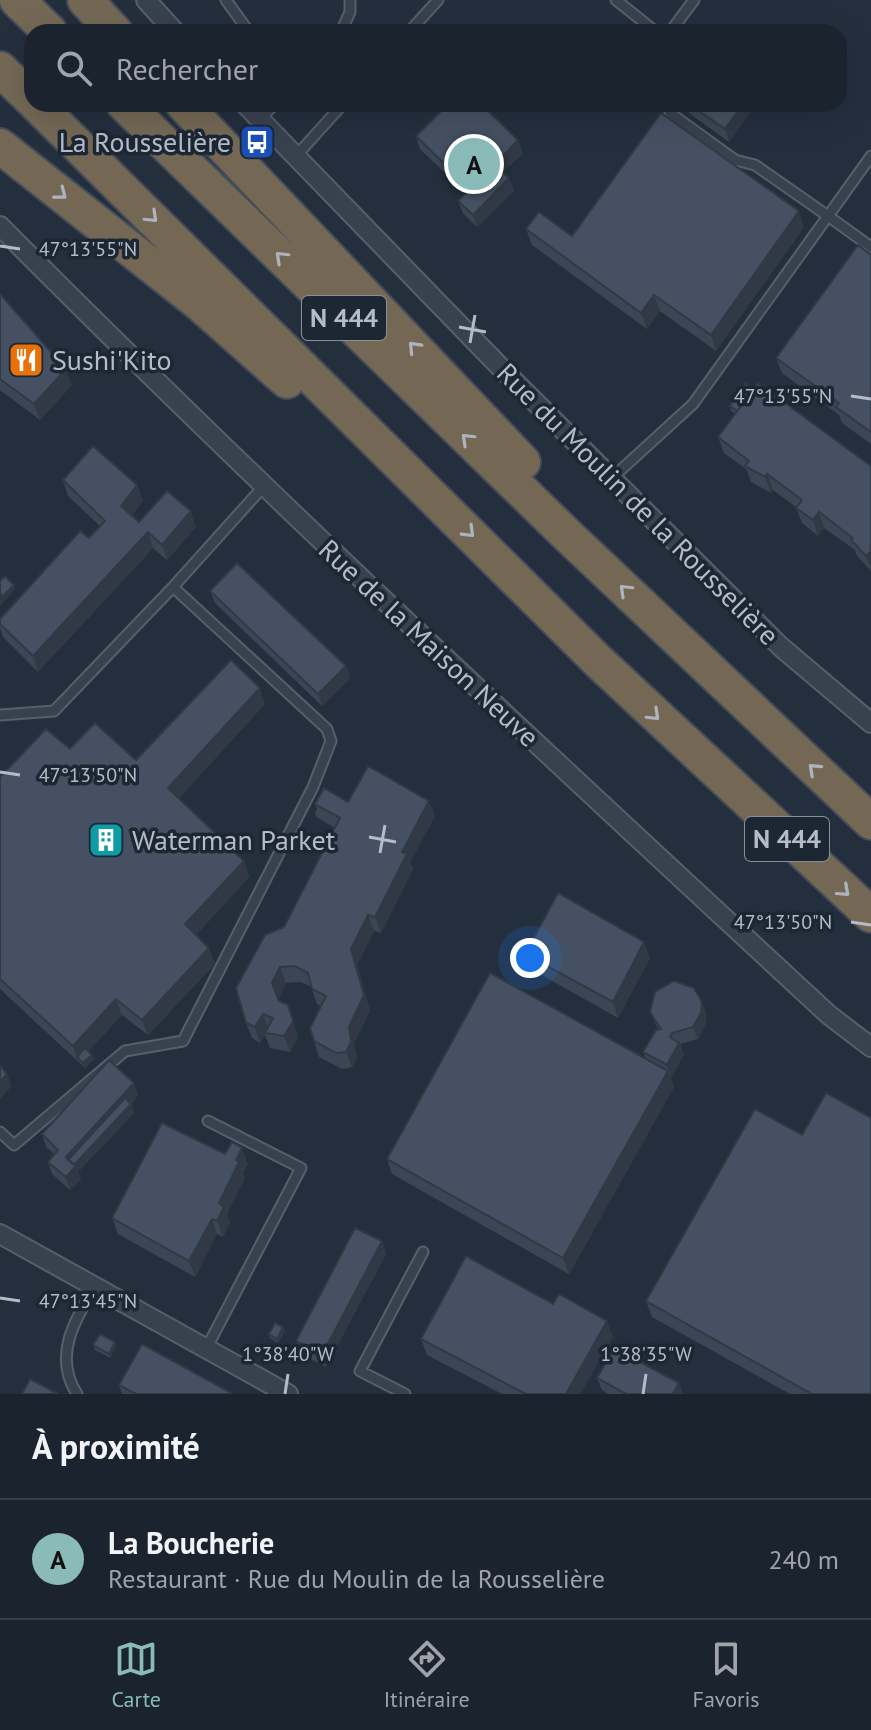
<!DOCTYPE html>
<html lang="fr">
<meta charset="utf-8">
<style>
:root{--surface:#1b232e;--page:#242b36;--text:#f1f3f6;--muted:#a0a4aa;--line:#39404a;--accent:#8bbbb9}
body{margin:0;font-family:"PT Sans",sans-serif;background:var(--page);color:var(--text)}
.you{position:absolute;left:530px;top:958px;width:28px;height:28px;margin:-20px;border:6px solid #fff;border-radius:50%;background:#1a73e8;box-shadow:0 0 0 12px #1a73e833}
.badge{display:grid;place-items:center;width:52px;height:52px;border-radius:50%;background:var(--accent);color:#111;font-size:26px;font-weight:700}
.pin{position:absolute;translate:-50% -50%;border:4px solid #fff;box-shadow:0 2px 8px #0006}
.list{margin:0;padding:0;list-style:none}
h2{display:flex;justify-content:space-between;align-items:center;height:104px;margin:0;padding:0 32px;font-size:34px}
h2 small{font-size:26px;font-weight:400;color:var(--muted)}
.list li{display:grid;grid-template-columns:52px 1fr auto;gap:24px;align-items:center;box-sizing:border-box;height:120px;padding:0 32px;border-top:2px solid var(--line)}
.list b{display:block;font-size:30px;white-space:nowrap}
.list p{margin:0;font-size:26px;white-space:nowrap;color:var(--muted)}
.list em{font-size:26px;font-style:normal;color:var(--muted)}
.icon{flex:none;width:44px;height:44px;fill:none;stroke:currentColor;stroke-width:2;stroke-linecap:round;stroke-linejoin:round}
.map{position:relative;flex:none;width:871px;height:1394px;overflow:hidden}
.search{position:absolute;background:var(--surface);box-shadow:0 8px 32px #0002;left:24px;right:24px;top:24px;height:88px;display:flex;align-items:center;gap:20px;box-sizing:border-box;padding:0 28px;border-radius:24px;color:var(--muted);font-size:30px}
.sheet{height:224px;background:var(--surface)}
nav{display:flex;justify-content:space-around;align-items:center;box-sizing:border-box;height:112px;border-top:2px solid var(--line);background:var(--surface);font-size:22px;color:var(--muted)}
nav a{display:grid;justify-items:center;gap:4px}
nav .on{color:var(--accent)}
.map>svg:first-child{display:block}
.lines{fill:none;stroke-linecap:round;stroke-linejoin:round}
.lane-casing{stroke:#565f6c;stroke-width:13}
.street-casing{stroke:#565f6c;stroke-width:22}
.highway-casing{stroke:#434c59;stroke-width:38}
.lane{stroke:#38414e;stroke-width:9}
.street{stroke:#38414e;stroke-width:18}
.highway{stroke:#746855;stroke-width:34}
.wall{fill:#3b4654}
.shaded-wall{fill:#303945}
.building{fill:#455162;stroke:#303945;stroke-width:2}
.oneway{stroke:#aeb4bd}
.ticks{fill:none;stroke:#b4bcc9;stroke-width:3}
.labels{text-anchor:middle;stroke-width:7;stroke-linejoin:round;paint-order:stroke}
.shield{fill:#1d2633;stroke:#878f9c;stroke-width:2}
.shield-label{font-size:26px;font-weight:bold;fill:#b4bcc9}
.poi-label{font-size:28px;fill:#b4bcc9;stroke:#1d2633;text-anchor:start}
.street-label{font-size:28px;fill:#b4bcc9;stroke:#1d2633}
.ticks-label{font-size:20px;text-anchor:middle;fill:#b4bcc9;stroke:#1d2633;stroke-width:7;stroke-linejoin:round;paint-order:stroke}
</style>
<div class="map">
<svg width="871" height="1394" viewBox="0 0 871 1394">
<rect width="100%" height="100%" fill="#242f3e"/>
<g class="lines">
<defs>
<path id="lane" d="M226 0 249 32
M616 0 656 32
M341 32 350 12V0
M409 32 438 0
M670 32 694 0
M670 113 735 160 755 165 828 216 871 156
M260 119 275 104
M296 156 343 104
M612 478 693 404 828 216 871 247
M0 715 54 711 173 587
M0 1132 14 1145 125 1051 183 1041 313 787 331 741 327 729 173 587 263 487
M206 1349 301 1168 208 1121
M77 1394C53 1357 74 1320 95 1287
M405 1394 360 1371 423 1252"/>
<path id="street" d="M146 0 175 32
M245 104 505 372 781 647 871 723
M0 226C269 497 549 756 829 1015L871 1047
M0 1234 288 1394"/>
<path id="highway" d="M17 0 50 32
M85 0 115 32
M0 69 32 100
M36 104 598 661 871 915
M124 104 564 532 871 822
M183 104 523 462
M0 146 200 304 287 381"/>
</defs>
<use href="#lane" class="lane-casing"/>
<use href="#street" class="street-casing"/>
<use href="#highway" class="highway-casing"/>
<use href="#lane" class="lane"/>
<use href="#street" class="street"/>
<use href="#highway" class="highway"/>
</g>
<path class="wall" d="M686 104H756L729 142 689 113Z
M416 136 523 153 503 172 514 190 477 227 463 213 458 201 466 193 420 149Z
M804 227 716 351 660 311 647 329 532 245 526 229 572 236Z
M871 255V444L842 423 839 415 782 373 776 358Z
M0 294 72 385 40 420 0 390Z
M730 406 871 466V571L857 556 855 550 824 528 818 536 802 523 796 507 773 490 771 493 751 482 747 470 724 453 718 437 736 414 731 411Z
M63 480 137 485 143 501 132 515 139 522 196 527 167 560 153 548 38 672 3 637 0 628V619L89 538 100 526 68 496Z
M210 591 346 666 350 678 322 706 215 603Z
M265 704 178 799 244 861 249 877 196 935 215 964 148 1035 122 1015 88 1051 92 1055 94 1059 85 1068 0 989V775L1 776 70 749 136 760Z
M429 801 435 816 410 862 413 869 381 933 374 931 357 965 370 1011 354 1043 357 1058 352 1067 342 1069 319 1057 314 1041 321 1006 317 1004 311 987 301 982 286 983 278 999 279 1001 288 1005 298 1037 290 1052 270 1048 265 1035 260 1043 252 1038 246 1023 284 927 335 828 316 817 315 813 317 809 315 804 348 802Z
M525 954 650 958 618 1018 531 969Z
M702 1002 706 1014V1025L698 1039 680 1044 684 1055 671 1077 670 1076 674 1087 569 1274 392 1174 387 1159 646 1059 643 1052 658 1029 650 1012Z
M134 1083 138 1095 131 1104 134 1113 78 1172 81 1179 70 1190 52 1174 48 1162 54 1154 46 1147 42 1134Z
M802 1135 871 1394H790L652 1317 646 1301Z
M225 1154 248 1164 243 1173 245 1178 227 1214 230 1222 223 1237 217 1234 195 1277 118 1234 112 1218Z
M382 1241 386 1254 326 1367 301 1354 296 1341Z
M283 1327 285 1331 278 1343 270 1338 269 1334Z
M613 1337 580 1394H502L427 1355 421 1339Z
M93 1345 116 1346 110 1358 95 1350Z
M597 1378 679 1383 683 1394H608L602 1390Z
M119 1385 233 1394H122Z"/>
<path class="shaded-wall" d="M743 104H756L729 142 725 129Z
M518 140 523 153 499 176 495 164Z
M509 178 514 190 477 227 473 215Z
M799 211 804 227 716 351 711 335Z
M654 295 660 311 647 329 641 313Z
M66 369 72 385 40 420 34 404Z
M767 474 773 490 771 493 765 477Z
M137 485 143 501 127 522 121 506Z
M191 511 196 527 167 560 162 545Z
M819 512 824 528 818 536 813 520Z
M148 532 153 548 38 672 33 656Z
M870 550 871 552V569L866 556Z
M14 585 15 589 0 606V594Z
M346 666 350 678 322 706 318 694Z
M260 688 265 704 173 804 168 788Z
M429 801 435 816 410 862 413 869 381 933 375 917 402 852Z
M244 861 249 877 191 940 185 924Z
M368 915 374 931 357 965 370 1011 354 1043 357 1058 352 1067 346 1052 349 1027 351 949Z
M644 942 650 958 618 1018 613 1002Z
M209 948 215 964 148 1035 142 1020Z
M280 967 286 983 278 999 272 983Z
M116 999 122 1015 80 1060 77 1057 73 1046Z
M702 1002 706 1014V1025L698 1039 693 1027Z
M288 1005 298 1037 290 1052 284 1036Z
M263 1014 269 1030 265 1033V1035L260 1043 255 1027Z
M679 1043 684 1055 671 1077 667 1065Z
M92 1055 94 1059 85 1068 83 1063Z
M668 1071 674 1087 569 1274 563 1258Z
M7 1074 12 1086 0 1099V1082Z
M134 1083 138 1095 78 1161 131 1104 134 1113 78 1172 81 1179 70 1190 66 1177V1157Z
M242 1148 248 1164 243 1173 245 1178 227 1214 230 1222 223 1237 217 1221 219 1203Z
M212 1219 217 1234 195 1277 189 1261Z
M382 1241 386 1254 326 1367 322 1355Z
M607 1321 613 1337 580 1394H566Z
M283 1327 285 1331 278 1343 277 1339Z
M115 1342 116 1346 110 1358 109 1354Z
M679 1383 683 1394H673Z"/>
<path class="building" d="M448 104H481L518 140 495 164 509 178 473 215 458 201 470 189 416 136Z
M689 104H743L725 129Z
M661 113 799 211 711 335 654 295 641 313 526 229 539 212 572 236Z
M858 245 871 255V432L836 407 839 403 776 358Z
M0 294 66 369 34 404 0 379Z
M746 383 753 389 737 411 730 406Z
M758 383 871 466V551L866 556 851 540 853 538 819 512 813 520 796 508 802 500 767 474 765 477 745 466 749 461 718 437Z
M93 446 137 485 121 506 139 522 167 491 191 511 162 545 148 532 33 656 0 624V619L80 531 89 538 105 521 63 480Z
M237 563 346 666 318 694 210 591Z
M5 576 14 585 2 597 0 592V581Z
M231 660 260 688 168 788 244 861 185 924 209 948 142 1020 116 999 73 1046 0 979V775L1 776 46 729 70 749 95 723 136 760Z
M368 766 429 801 402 852 407 854 375 917 368 915 351 949 364 995 349 1027 351 1042 346 1052 336 1053 314 1041 310 1028 326 996 312 989 308 973 295 966 280 967 272 983 279 1001 288 1005 293 1021 284 1036 265 1033 273 1018 263 1014 255 1027 246 1023 236 988 265 935 284 927 340 818 315 804 324 788 348 802Z
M558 893 644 942 613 1002 525 954Z
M490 973 668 1071 563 1258 387 1159Z
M674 981 694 988 702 1002 701 1013 693 1027 672 1033 670 1037 679 1043 667 1065 643 1052 656 1030 661 1029 650 1012 655 992Z
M85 1048 92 1055 83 1063 77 1057Z
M109 1060 134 1083 66 1157 76 1166 66 1177 48 1162 58 1150 42 1134Z
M0 1066 7 1074 0 1082Z
M826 1093 871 1118V1394H812L646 1301 755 1109 802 1135Z
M125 1098 131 1104 74 1165 68 1160Z
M162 1123 225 1154 232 1142 242 1148 236 1160 239 1162 219 1203 224 1207 217 1221 212 1219 189 1261 112 1218Z
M355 1228 382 1241 322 1355 296 1341Z
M466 1256 553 1304 559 1294 607 1321 566 1394H526L421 1339Z
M275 1323 283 1327 277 1339 269 1334Z
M100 1334 115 1342 109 1354 93 1345Z
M142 1344 233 1394H136L119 1385Z
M614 1348 679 1383 673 1394H626L597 1378Z
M30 1379 58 1394H22Z"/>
<defs><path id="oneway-chevron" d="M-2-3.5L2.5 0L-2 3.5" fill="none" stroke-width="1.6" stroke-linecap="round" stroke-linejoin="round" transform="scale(2)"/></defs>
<g class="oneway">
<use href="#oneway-chevron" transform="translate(61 194) rotate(38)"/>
<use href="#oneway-chevron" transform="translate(152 217) rotate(44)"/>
<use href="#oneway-chevron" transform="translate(281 257) rotate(-136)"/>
<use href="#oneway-chevron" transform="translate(414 347) rotate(-133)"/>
<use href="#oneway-chevron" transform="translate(467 439) rotate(-136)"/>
<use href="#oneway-chevron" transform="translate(469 532) rotate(45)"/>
<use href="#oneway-chevron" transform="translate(625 590) rotate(-136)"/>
<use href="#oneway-chevron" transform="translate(654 715) rotate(44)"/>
<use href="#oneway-chevron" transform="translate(814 769) rotate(-137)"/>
<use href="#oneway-chevron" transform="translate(844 891) rotate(42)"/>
</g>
<path class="ticks" d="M0 246 20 249M459 327 486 332M470 343 475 315M851 396 871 399M0 772 20 775M369 837 396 842M380 853 385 825M851 922 871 925M0 1298 20 1301M285 1394 288 1374M643 1394 646 1374"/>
<defs>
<symbol id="bus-square" viewBox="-11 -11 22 22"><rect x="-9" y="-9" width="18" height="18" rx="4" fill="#1a4fb4" stroke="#1d2633"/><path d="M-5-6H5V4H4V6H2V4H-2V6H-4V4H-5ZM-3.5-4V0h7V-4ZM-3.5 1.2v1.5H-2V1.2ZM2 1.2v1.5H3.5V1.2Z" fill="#fff"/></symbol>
<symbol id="restaurant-square" viewBox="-11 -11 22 22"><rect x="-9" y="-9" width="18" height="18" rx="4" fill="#e8710a" stroke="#1d2633"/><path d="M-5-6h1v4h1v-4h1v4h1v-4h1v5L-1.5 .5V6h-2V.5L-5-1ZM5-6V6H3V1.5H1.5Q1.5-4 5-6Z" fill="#fff"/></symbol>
<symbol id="building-square" viewBox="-11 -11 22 22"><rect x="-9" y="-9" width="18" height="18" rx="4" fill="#0f9aa8" stroke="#1d2633"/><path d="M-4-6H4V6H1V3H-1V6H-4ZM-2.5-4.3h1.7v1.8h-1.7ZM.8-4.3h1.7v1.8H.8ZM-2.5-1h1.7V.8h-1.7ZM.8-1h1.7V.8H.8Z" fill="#fff"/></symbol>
</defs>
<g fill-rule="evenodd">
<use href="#bus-square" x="237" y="122" width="40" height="40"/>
<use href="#restaurant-square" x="6" y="340" width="40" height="40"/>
<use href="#building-square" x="86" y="820" width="40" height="40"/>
</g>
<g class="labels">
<g class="shield">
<rect x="302" y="296" width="84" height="44" rx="6"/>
<rect x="745" y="817" width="84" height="44" rx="6"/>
</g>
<g class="shield-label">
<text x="344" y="327">N 444</text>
<text x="787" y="848">N 444</text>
</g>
<g class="poi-label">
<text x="231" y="152" text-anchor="end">La Rousselière</text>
<text x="52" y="370">Sushi'Kito</text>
<text x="132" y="850">Waterman Parket</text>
</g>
<g class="street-label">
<text transform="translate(638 504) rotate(45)" y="10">Rue du Moulin de la Rousselière</text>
<text transform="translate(429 643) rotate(43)" y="10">Rue de la Maison Neuve</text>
</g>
</g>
<g class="ticks-label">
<text x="88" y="256">47°13'55"N</text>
<text x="783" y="403">47°13'55"N</text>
<text x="88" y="782">47°13'50"N</text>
<text x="783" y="929">47°13'50"N</text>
<text x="88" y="1308">47°13'45"N</text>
<text x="288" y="1361">1°38'40"W</text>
<text x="646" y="1361">1°38'35"W</text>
</g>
</svg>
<div class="you"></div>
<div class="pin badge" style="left:474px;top:164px">A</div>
<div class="search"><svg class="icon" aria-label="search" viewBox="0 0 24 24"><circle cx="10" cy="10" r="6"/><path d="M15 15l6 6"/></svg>Rechercher</div>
</div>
<section class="sheet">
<h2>À proximité<small></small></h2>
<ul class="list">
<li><span class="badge">A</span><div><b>La Boucherie</b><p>Restaurant · Rue du Moulin de la Rousselière</p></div><em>240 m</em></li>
</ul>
</section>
<nav>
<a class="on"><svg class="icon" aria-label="map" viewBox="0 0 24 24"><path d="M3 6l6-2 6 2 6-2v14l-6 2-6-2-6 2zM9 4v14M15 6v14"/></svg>Carte</a>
<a><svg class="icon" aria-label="directions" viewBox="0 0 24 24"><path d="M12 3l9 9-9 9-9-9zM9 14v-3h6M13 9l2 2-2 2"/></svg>Itinéraire</a>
<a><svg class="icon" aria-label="saved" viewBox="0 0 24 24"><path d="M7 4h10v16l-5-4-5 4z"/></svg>Favoris</a>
</nav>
